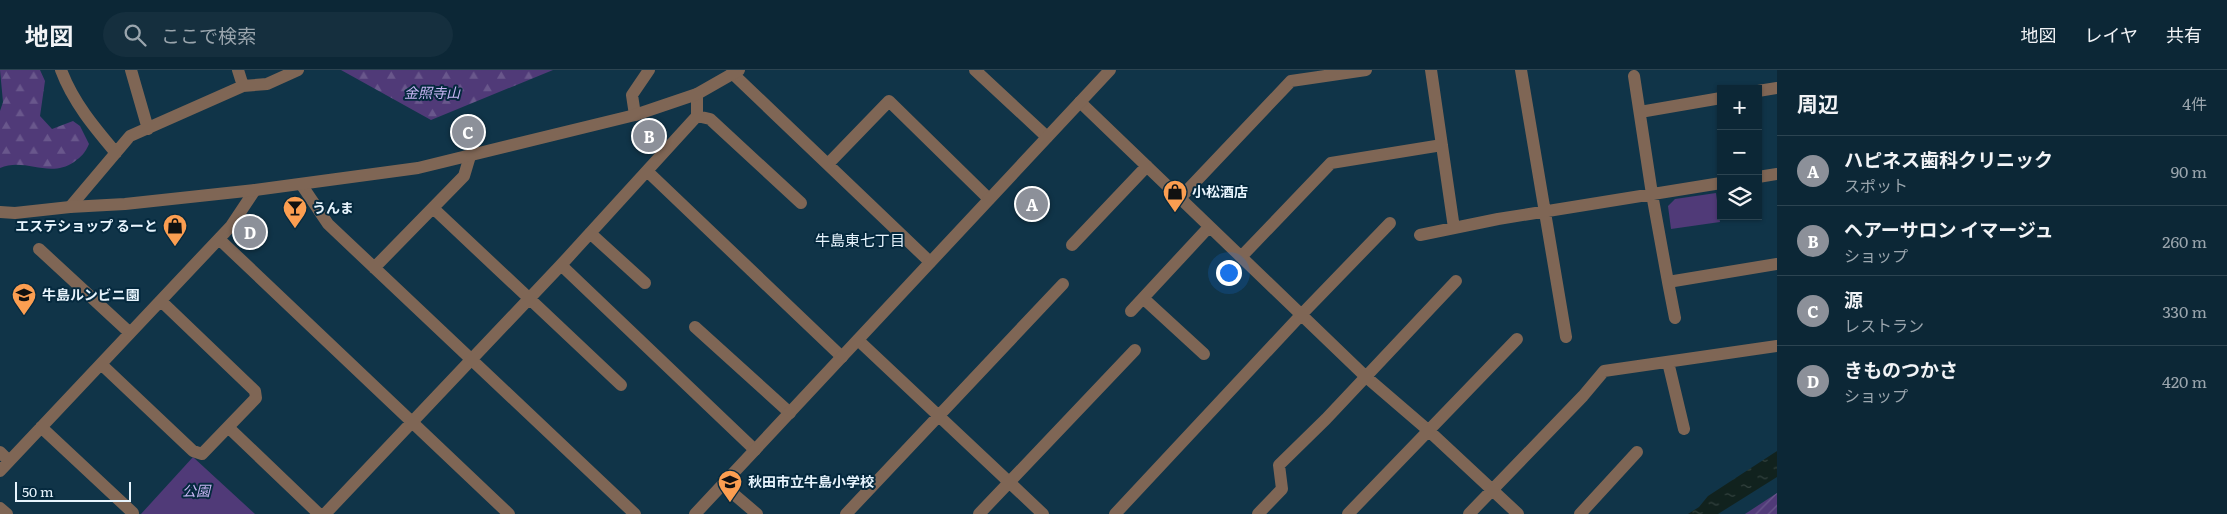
<!DOCTYPE html>
<html lang="ja">
<meta charset="utf-8">
<style>
:root{--surface:#0c2736;--page:#152f3e;--text:#f1f3f6;--muted:#9aa5ad;--line:#2c4451;--accent:#8c9099}
body{margin:0;font-family:Literata,"Noto Sans JP",serif;background:var(--page);color:var(--text)}
.controls{position:absolute;right:15px;top:15px;display:grid;overflow:hidden;border-radius:0px;box-shadow:0 1px 4px #0004}
.controls button{width:45px;height:45px;display:grid;place-items:center;padding:0;border:0;border-bottom:1px solid var(--line);background:var(--surface);color:var(--text);font:25px sans-serif}
.scale{position:absolute;left:15px;bottom:12px;width:116px;box-sizing:border-box;padding-left:5px;border:2px solid #e7f4fd;border-top:0;font-size:14px;line-height:18px;white-space:nowrap;color:#e7f4fd;-webkit-text-stroke:4px #05293e;paint-order:stroke}
.you{position:absolute;left:1228px;top:202px;width:18px;height:18px;margin:-12px;border:4px solid #fff;border-radius:50%;background:#1a73e8;box-shadow:0 0 0 8px #1a73e833}
.badge{display:grid;place-items:center;width:32px;height:32px;border-radius:50%;background:var(--accent);color:#fff;font-size:16px;font-weight:700}
.pin{position:absolute;translate:-50% -50%;border:2px solid #fff;box-shadow:0 1px 5px #0006}
.list{margin:0;padding:0;list-style:none}
h2{display:flex;justify-content:space-between;align-items:center;height:65px;margin:0;padding:0 20px;font-size:21px}
h2 small{font-size:16px;font-weight:400;color:var(--muted)}
.list li{display:grid;grid-template-columns:32px 1fr auto;gap:15px;align-items:center;box-sizing:border-box;height:70px;padding:0 20px;border-top:1px solid var(--line)}
.list b{display:block;font-size:19px;white-space:nowrap}
.list p{margin:0;font-size:16px;white-space:nowrap;color:var(--muted)}
.list em{font-size:16px;font-style:normal;color:var(--muted)}
.icon{flex:none;width:28px;height:28px;fill:none;stroke:currentColor;stroke-width:2;stroke-linecap:round;stroke-linejoin:round}
.map{position:relative;flex:none;width:1777px;height:444px;overflow:hidden}
header{display:flex;align-items:center;gap:30px;box-sizing:border-box;height:70px;padding:0 25px;background:var(--surface);border-bottom:1px solid var(--line)}
header strong{font-size:24px}
nav{display:flex;gap:28px;margin-inline-start:auto;font-size:18px}
.search{width:350px;height:45px;background:var(--page);display:flex;align-items:center;gap:12px;box-sizing:border-box;padding:0 18px;border-radius:28px;color:var(--muted);font-size:19px}
main{display:flex}
aside{flex:1;background:var(--surface)}
.map>svg:first-child{display:block}
.forest{fill:url(#forest-firs)}
.park{fill:#503a78}
.garden{fill:url(#garden-furrows)}
.water{fill:url(#water-ripples)}
.lines{fill:none;stroke-linecap:round;stroke-linejoin:round}
.minor{stroke:#7f6655;stroke-width:12}
.tertiary{stroke:#7f6655;stroke-width:12}
.labels{text-anchor:middle;stroke-width:4;stroke-linejoin:round;paint-order:stroke}
.park-label{font-size:14px;font-style:italic;fill:#c7b5f3;stroke:#05293e}
.poi-label{font-size:14px;font-weight:bold;fill:#e7f4fd;stroke:#05293e;text-anchor:start}
.neighbourhood-label{font-size:15px;fill:#e7f4fd;stroke:#05293e}
</style>
<header>
<strong>地図</strong>
<div class="search"><svg class="icon" aria-label="search" viewBox="0 0 24 24"><circle cx="10" cy="10" r="6"/><path d="M15 15l6 6"/></svg>ここで検索</div>
<nav><a>地図</a><a>レイヤ</a><a>共有</a></nav>
</header>
<main>
<div class="map">
<svg width="1777" height="444" viewBox="0 0 1777 444">
<defs>
<pattern id="forest-firs" width="22" height="20" patternUnits="userSpaceOnUse" patternTransform="scale(1.25)"><rect width="22" height="20" fill="#503a78"/><path d="M5 1l3.5 6h-7zM16 11l3.5 6h-7z" fill="#69578c"/></pattern>
<pattern id="garden-furrows" width="10" height="10" patternUnits="userSpaceOnUse" patternTransform="scale(1.25)"><rect width="10" height="10" fill="#503a78"/><path d="M-1 1l2-2M0 10L10 0M9 11l2-2" fill="none" stroke="#69578c"/></pattern>
<pattern id="water-ripples" width="26" height="14" patternUnits="userSpaceOnUse" patternTransform="scale(1.25)"><rect width="26" height="14" fill="#11221e"/><path d="M2 4q2-2 4 0t4 0M15 11q2-2 4 0t4 0" fill="none" stroke="#344340"/></pattern>
</defs>
<rect width="100%" height="100%" fill="#103448"/>
<path class="forest" d="M0 0H40L45 11 40 46 52 59 73 51 80 56 89 74C85 83 82 86 74 92 49 109 25 87 0 98V41L3 32Z
M341 0H553L431 50Z"/>
<path class="park" d="M1716 123 1720 152 1671 159 1668 136 1675 129Z
M193 387 255 444H141Z"/>
<path class="garden" d="M1777 423V444H1745Z"/>
<path class="water" d="M1777 381V407L1718 444H1688L1699 437 1708 426Z"/>
<g class="lines">
<path class="minor" d="M61 0C73 32 94 57 116 83
M131 0 148 59
M238 0 243 16
M975 0 1047 67
M1431 0 1454 158
M1521 0 1566 267
M732 3 930 192
M1634 6 1652 124 1668 212 1777 194
M1758 21 1777 18
M1080 32 1365 306 1429 361 1518 444
M1640 42 1721 28
M635 45 632 25 649 0
M697 46 710 49 801 133
M828 94 889 31 989 129
M647 101 842 287
M1758 107 1777 104
M301 114 328 154 635 444
M1180 128 1291 11 1366 0
M70 137 130 66 243 16 267 14 298 0
M433 138 621 315
M590 163 645 213
M1420 165 1498 149 1721 113
M219 169 509 444
M1072 175 1147 96
M39 179 130 263
M1241 187 1331 93 1442 75
M561 195 755 380
M374 198 464 106 470 86
M1668 212 1675 248
M1143 228 1204 284
M1131 241 1209 157
M695 257 790 343
M858 270 1043 444
M1668 292 1684 359
M101 294 193 381 202 384 256 328 255 321 161 231
M41 357 133 443
M229 358 319 444
M0 382 9 391
M0 401 231 156 255 120
M723 415 757 444
M0 438 7 444
M325 444 561 195 697 46V24
M846 444 1063 214
M979 444 1135 280
M1115 444 1301 245 1390 153
M1258 444 1282 419 1279 395 1326 349 1456 211
M1348 444 1517 269
M1469 444 1583 326 1604 301 1777 276
M1580 444 1637 382"/>
<path class="tertiary" d="M0 142 15 143 70 137 125 134 255 120 418 98 635 45 697 24 739 0
M695 444 1110 0"/>
</g>
<defs>
<symbol id="shop-pin" viewBox="-11 -11 22 30"><path d="M0 17L-7.5 6A9.5 9.5 0 1 1 7.5 6Z" fill="#fb9e51" stroke="#05293e"/><path d="M-5-2.5h2.3a2.7 3.5 0 0 1 5.4 0H5L5.5 6h-11ZM-1.5-2.5h3a1.5 2.3 0 0 0-3 0Z" fill="#111"/></symbol>
<symbol id="bar-pin" viewBox="-11 -11 22 30"><path d="M0 17L-7.5 6A9.5 9.5 0 1 1 7.5 6Z" fill="#fb9e51" stroke="#05293e"/><path d="M-6-5H6L.8 .8V4.5H3.5V6h-7V4.5H-.8V.8Z" fill="#111"/></symbol>
<symbol id="school-pin" viewBox="-11 -11 22 30"><path d="M0 17L-7.5 6A9.5 9.5 0 1 1 7.5 6Z" fill="#fb9e51" stroke="#05293e"/><path d="M0-5L7-2L0 1L-7-2ZM-4 1L0 2.5L4 1V4Q0 6-4 4Z" fill="#111"/></symbol>
</defs>
<g fill-rule="evenodd">
<use href="#shop-pin" x="1161" y="108" width="28" height="38"/>
<use href="#bar-pin" x="281" y="124" width="28" height="38"/>
<use href="#shop-pin" x="161" y="142" width="28" height="38"/>
<use href="#school-pin" x="10" y="211" width="28" height="38"/>
<use href="#school-pin" x="716" y="398" width="28" height="38"/>
</g>
<g class="labels">
<g class="park-label">
<text x="432" y="28">金照寺山</text>
<text x="196" y="426">公園</text>
</g>
<g class="poi-label">
<text x="1192" y="127">小松酒店</text>
<text x="312" y="143">うんま</text>
<text x="158" y="161" text-anchor="end">エステショップ るーと</text>
<text x="42" y="230">牛島ルンビニ園</text>
<text x="748" y="417">秋田市立牛島小学校</text>
</g>
<g class="neighbourhood-label">
<text x="860" y="176">牛島東七丁目</text>
</g>
</g>
</svg>
<div class="controls">
<button>+</button>
<button>−</button>
<button><svg class="icon" aria-label="layers" viewBox="0 0 24 24"><path d="M12 4l9 5-9 5-9-5zM3 14l9 5 9-5"/></svg></button>
</div>
<div class="scale">50 m</div>
<div class="you"></div>
<div class="pin badge" style="left:1032px;top:134px">A</div>
<div class="pin badge" style="left:649px;top:66px">B</div>
<div class="pin badge" style="left:468px;top:62px">C</div>
<div class="pin badge" style="left:250px;top:162px">D</div>
</div>
<aside>
<h2>周辺<small>4件</small></h2>
<ul class="list">
<li><span class="badge">A</span><div><b>ハピネス歯科クリニック</b><p>スポット</p></div><em>90 m</em></li>
<li><span class="badge">B</span><div><b>ヘアーサロン イマージュ</b><p>ショップ</p></div><em>260 m</em></li>
<li><span class="badge">C</span><div><b>源</b><p>レストラン</p></div><em>330 m</em></li>
<li><span class="badge">D</span><div><b>きものつかさ</b><p>ショップ</p></div><em>420 m</em></li>
</ul>
</aside>
</main>
